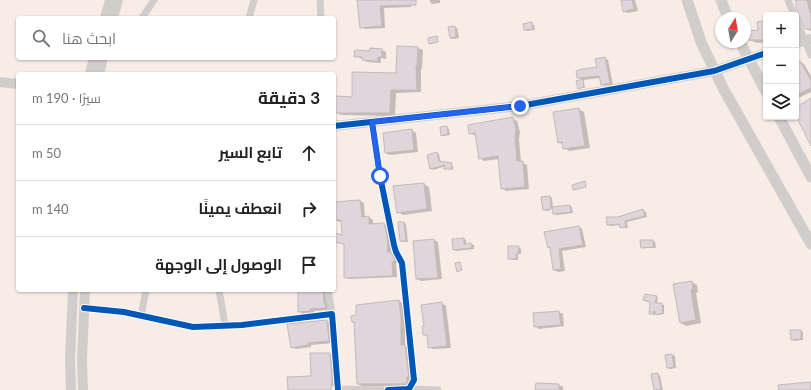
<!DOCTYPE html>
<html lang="ar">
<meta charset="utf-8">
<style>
:root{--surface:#fff;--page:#f2f2f2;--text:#222;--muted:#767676;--line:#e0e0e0}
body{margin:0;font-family:Lato,Cairo,sans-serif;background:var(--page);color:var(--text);direction:rtl}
.controls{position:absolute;right:12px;top:12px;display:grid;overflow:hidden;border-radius:4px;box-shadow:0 1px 3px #0004}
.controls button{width:36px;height:36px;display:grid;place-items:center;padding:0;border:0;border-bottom:1px solid var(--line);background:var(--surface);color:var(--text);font:20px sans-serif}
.compass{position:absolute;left:715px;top:12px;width:36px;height:36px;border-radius:50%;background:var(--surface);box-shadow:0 1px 3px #0004;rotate:11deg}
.stop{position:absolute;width:12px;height:12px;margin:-9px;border:3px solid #2563eb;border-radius:50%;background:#fff}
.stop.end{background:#2563eb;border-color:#fff;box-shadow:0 1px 4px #0008}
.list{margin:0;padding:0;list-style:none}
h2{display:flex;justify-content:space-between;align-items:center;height:52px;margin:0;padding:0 16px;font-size:17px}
h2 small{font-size:13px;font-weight:400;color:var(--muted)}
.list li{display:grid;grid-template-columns:26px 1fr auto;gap:12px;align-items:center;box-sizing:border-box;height:56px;padding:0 16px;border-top:1px solid var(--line)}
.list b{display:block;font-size:15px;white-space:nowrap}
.list em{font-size:13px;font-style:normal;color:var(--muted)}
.icon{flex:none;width:22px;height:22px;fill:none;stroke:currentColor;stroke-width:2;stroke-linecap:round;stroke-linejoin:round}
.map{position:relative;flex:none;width:811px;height:390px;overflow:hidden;direction:ltr}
.search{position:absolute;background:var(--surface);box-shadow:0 1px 3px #0004;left:16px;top:16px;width:320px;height:44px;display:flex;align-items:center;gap:10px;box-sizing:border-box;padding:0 14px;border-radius:4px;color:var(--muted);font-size:15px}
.panel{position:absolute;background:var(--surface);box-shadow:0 1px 3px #0004;left:16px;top:72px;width:320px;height:220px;border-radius:4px;direction:rtl}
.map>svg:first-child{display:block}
.shadow{fill:#0003}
.building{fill:#e0d5da;stroke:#c2babb}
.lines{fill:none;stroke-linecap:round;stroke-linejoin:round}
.street{stroke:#d0cdcc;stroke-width:7}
.secondary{stroke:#d0cdcc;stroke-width:10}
.primary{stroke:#d0cdcc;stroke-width:11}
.cycleway-casing{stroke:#fff;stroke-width:8}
.cycleway{stroke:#0057b8;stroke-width:6}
.route{stroke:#2563eb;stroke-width:5}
</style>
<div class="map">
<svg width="811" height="390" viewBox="0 0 811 390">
<rect width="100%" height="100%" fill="#f7ece6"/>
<path class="shadow" d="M359 0H410L411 7 384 8 385 28 365 29 361 27Z
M430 0H440V3L432 4 430 2Z
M621 0H635L638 11 628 13 624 11Z
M794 0H811V31L806 29 797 2Z
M766 22V42L758 43 749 40 759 31Z
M532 24 534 25 535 30 527 31 525 30Z
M455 27 457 28 459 38 453 39 451 38Z
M418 48 423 50 422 69H421V92L396 93 395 116 341 115 336 112 397 74Z
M371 49 382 50 386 52V59L381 58V63L367 62 363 59 355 56 370 52Z
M605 58 608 60 613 85 605 86 602 84 600 78 583 80 585 88H579L583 80 578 78 598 68Z
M800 62 804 64 811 76V92L796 99V64Z
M579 109 584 112 590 148 569 151 564 148 563 145 559 142Z
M512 118 517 121 520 132 519 139 521 162 527 165 529 189 506 191 502 188 499 159 484 161 480 158 476 136 470 133Z
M447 127 449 129 450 135 444 136 442 135Z
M412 130 416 133 418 152 390 155 386 153Z
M437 153 439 154 441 163 453 166V170L448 169 446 168V166L433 170 431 168Z
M424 184 429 187 432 211 403 215 398 212Z
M550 197 552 198 553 208 570 206 572 207 573 213 557 215 554 214V209L547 206V208L551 210 546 211 544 209Z
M360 201 364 203 365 218 369 217 373 220V224H384L388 226 391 238V253L395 256 398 263H396L397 277 349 279 345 277V244L335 241 343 236 342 221 339 222 335 219 334 203Z
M643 210 646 212 647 217 627 222 628 228H623L621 225 610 226 608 224 618 218Z
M404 223 406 224 408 242H403L401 241Z
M579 227 582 229 586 247 562 251 565 271 558 272 554 270 551 249 549 247Z
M464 239 466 240V244H471L474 245V249L456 251 454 249Z
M434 240 438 242 442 279 421 281 417 279 414 242Z
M653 241 655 242 656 248H644L642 247Z
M518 247 521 249V254H518V260H511L509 258Z
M692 282 697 285 698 292 696 293 701 323 686 326 681 323Z
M311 290H327L329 310 314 311V313L303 314 299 311Z
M656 297 658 298 657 304 664 305V314L658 315 656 314V310L655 315 650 313Z
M399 301 403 303 405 321V346L409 348 412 379 410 386H362L358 384 355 323 353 322Z
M442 303 446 306 451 348 433 349 429 347 428 337 424 334 425 326Z
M559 312 563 314 564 326 539 329 535 326 534 314Z
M327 321 331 323 333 343 311 345V347L296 349 292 347Z
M800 331 803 332V340L794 341 792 339Z
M330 354 334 356 335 386H332L331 390H289L312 377Z
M666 355H672L675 356 676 368 670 369 667 368Z
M658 374 660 376 663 390 655 389Z
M537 384 559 385 563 387V390H536Z"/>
<path class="building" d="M357 0H416V5L380 6 382 26 360 28Z
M621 0H632L634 9 623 12Z
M796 0H807L810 13H811V29H805L799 16 796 7Z
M766 21V40H748V31L758 30 757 22Z
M532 22 533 29 524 30 523 24Z
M455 26 456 37 450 38 448 27Z
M437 36 438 42 429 44 428 38Z
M397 46 418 47 417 66H416L417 90H391L390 113H335V96L352 97V72L396 73Z
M370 48 382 49V57H378L377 61 362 60V57H354L355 50 370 51Z
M605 57 610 83 601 85 599 76 577 78 576 71 582 69 597 67 595 59Z
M800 61 811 80V88L796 95V63Z
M583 79 584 87 578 89 576 81Z
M811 98V146L796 116V107Z
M579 108 585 146 563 149 562 142 558 143 553 112Z
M513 117 516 129 515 136 517 161H523L525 187 501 189 498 156 479 159 475 133 469 134 468 125Z
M447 126 448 134 441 136 440 127Z
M412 129 414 150 385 153 383 133Z
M437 152 439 161 452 163 451 169H444L445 165 430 169 427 155Z
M585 181 586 187 573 190 572 185Z
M424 183 427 209 397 213 393 186Z
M550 196 551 209 543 210 541 197Z
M360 200 362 217 369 216V224L384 223 387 235 388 252H391L395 260V261L392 262 393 276 344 278V244L334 242 335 233 342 235 341 220H334V202Z
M570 205 571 212 553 214 552 207Z
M643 209 645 216 625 221 626 227 620 228 619 224 607 225 606 217H618Z
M398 222H404L406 241H400Z
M579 226 583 245 559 249 561 269 553 270 550 247 548 248 544 232Z
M464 238V244L471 243 472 248 453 250 452 239Z
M434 239 438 278 416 279 413 241Z
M640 240H653L654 247 641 248Z
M508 246H519L518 254H516V259H508Z
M460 262 462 270 457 272 455 263Z
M692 281 693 289 691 290 696 320 680 323 673 284Z
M323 290 324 303H325L326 308 310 309V311L298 312V291Z
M645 294 657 296 655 303H662L663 313 656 315 655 311H654L653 314H649L650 302 643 300Z
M399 300 401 318V345H405L409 377H407V382L406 384H357L354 322H352L351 316 356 315V305Z
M442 302 447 346 428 348 427 335H423L422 326H424L421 305Z
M559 311 561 325 534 327 533 313Z
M327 320 329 341 308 343V345L291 348 287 324Z
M790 330H801V339L791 340Z
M310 353H330L332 378 331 390H288L287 377 311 376Z
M672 354 674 367 667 368 665 355Z
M658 373 661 389 654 390 651 374Z
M811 382V390H779L778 385Z
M536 383 559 384V390H535Z"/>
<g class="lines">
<path class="street" d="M320 0 321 18
M788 0 794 15
M142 18 154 0
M249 18 254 0
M796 20 811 55
M372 122 380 176 394 245 396 252 402 263 414 380 409 389 388 390
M219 290 225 325
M328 290 332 314
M84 308 124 312 193 327 242 325 332 314 338 390
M141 316 146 290
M338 389 388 390
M409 389 438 390"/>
<path class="secondary" d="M105 18 110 0
M113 18 118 0
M796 43 811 39
M90 74 94 58
M99 74 103 58
M0 82 18 84
M334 126 520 106 714 71 766 53
M71 390 70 359 73 290
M83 390 82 360 85 290"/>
<path class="primary" d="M687 0 701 42 723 88 811 244
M721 0 728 18
M740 42 766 92
M779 117 811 177"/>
<defs>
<path id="cycleway" d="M372 122 380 176 394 245 396 252 402 263 414 380 409 389 388 390
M334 126 520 106 714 71 766 53
M84 308 124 312 193 327 242 325 332 314 338 390"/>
</defs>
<use href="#cycleway" class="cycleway-casing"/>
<use href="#cycleway" class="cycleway"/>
</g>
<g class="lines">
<path class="route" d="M380 176 372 122 520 106"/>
</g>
</svg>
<div class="controls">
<button>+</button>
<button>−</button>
<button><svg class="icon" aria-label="layers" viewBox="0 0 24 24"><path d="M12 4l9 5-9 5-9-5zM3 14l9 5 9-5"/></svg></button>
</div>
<svg class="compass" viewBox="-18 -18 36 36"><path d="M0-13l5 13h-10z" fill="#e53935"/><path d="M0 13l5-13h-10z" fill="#767676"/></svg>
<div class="stop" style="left:380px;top:176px"></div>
<div class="stop end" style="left:520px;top:106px"></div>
<div class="search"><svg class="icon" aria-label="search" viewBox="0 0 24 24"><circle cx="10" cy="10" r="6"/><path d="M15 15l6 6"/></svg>ابحث هنا</div>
<section class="panel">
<h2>3 دقيقة<small>سيرًا · 190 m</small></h2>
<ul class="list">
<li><svg class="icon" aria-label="ahead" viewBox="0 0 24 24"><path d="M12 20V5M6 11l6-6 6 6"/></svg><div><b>تابع السير</b></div><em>50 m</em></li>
<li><svg class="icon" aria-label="right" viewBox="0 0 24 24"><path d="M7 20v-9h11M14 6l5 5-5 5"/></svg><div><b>انعطف يمينًا</b></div><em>140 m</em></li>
<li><svg class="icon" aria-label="arrive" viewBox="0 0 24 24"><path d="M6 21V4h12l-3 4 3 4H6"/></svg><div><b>الوصول إلى الوجهة</b></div></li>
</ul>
</section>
</div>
